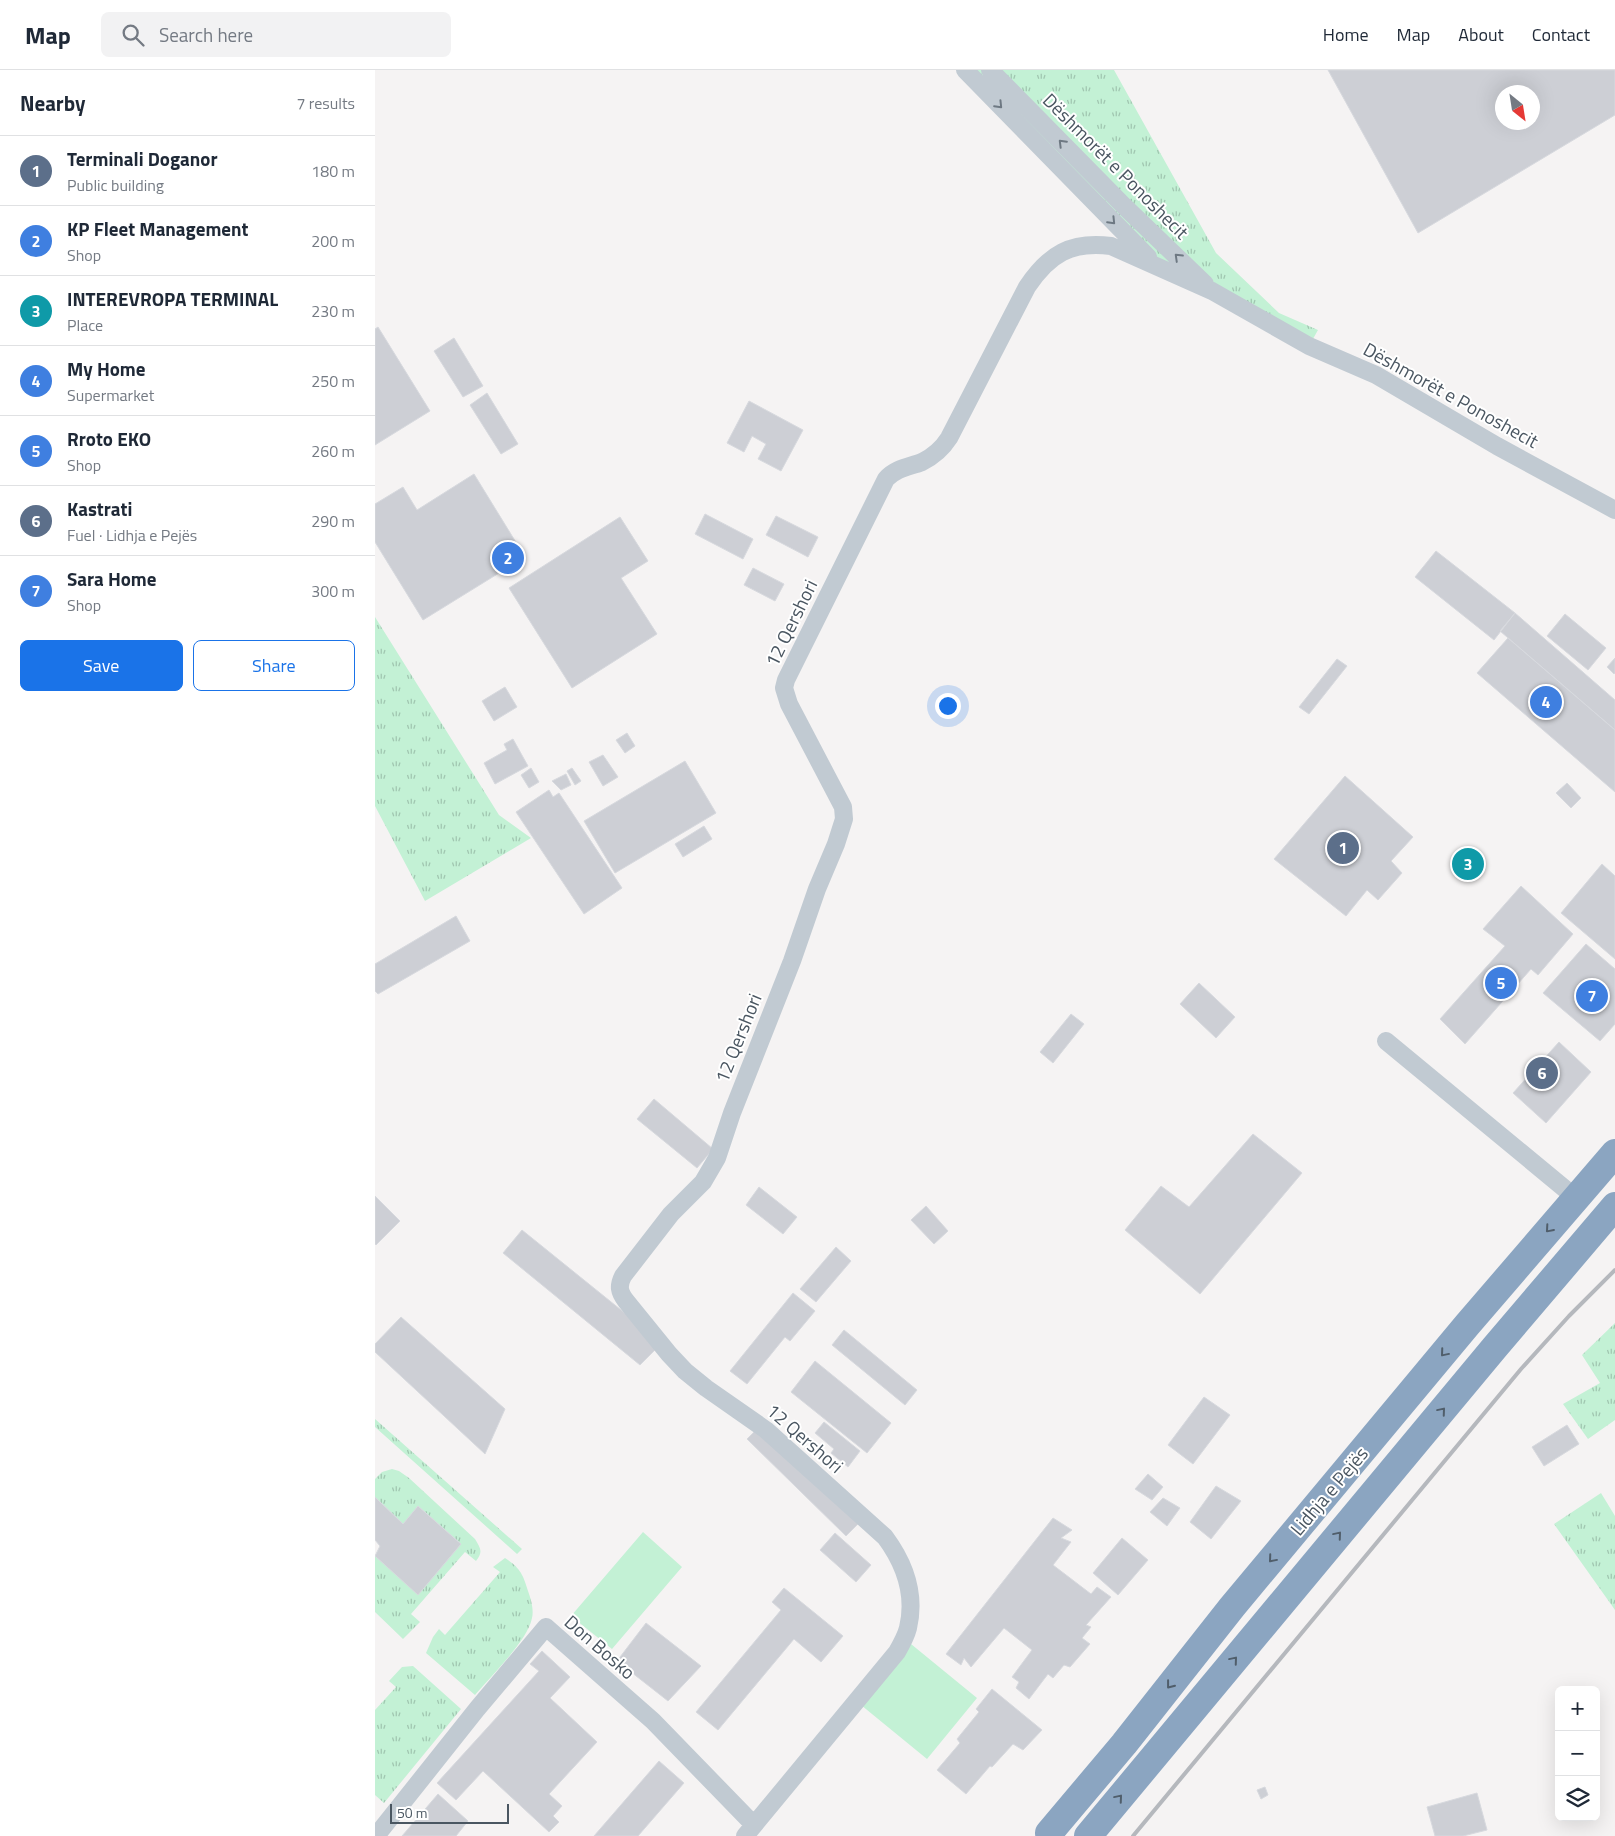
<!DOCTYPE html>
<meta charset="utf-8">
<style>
:root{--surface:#fff;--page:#f2f2f3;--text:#1f2937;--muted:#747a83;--line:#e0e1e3;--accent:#1a73e8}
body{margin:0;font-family:"Titillium Web",sans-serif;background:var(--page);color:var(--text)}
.controls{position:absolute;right:15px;bottom:15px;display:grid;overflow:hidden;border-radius:8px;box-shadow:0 5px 20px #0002}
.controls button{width:45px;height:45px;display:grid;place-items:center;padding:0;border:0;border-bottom:1px solid var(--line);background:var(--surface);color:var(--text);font:25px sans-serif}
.compass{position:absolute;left:1120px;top:15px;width:45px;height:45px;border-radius:50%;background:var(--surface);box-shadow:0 5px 20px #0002;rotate:150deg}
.scale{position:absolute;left:15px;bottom:12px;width:119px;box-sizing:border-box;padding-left:5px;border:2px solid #4a5661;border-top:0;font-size:14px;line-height:18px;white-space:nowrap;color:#4a5661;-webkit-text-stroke:4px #fff;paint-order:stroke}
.you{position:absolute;left:572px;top:635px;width:18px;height:18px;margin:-12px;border:4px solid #fff;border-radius:50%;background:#1a73e8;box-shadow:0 0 0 8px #1a73e833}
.badge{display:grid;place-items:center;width:32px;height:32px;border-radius:50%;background:var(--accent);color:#fff;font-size:16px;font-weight:700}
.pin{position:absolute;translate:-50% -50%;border:2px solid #fff;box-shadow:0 1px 5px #0006}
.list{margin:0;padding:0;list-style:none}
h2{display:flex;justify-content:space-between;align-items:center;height:65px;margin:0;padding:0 20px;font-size:21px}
h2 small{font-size:16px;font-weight:400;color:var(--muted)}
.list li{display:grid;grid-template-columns:32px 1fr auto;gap:15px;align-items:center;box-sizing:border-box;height:70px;padding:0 20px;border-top:1px solid var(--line)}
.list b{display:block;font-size:19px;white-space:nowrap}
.list p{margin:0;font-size:16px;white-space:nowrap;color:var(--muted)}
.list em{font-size:16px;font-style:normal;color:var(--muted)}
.actions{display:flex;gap:10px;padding:15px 20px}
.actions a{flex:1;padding:11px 0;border:1px solid var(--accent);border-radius:8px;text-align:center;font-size:18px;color:var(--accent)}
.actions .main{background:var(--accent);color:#fff}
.icon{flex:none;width:28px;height:28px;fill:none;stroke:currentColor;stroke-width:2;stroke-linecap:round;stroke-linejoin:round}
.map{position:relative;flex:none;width:1240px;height:1766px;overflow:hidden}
header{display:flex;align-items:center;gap:30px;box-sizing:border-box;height:70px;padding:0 25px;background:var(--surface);border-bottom:1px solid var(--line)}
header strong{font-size:24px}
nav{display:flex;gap:28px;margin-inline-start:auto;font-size:18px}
.search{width:350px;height:45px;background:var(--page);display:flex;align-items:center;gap:12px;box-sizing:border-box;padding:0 18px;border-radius:8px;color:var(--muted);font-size:19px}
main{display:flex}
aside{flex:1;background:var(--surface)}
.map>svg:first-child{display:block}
.grass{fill:url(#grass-tufts)}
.pitch{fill:#c3f1d5}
.building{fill:#cdcfd5;stroke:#d7d9de;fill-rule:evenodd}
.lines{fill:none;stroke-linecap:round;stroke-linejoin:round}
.street{stroke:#c1cad2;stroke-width:18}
.highway{stroke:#8ba5c1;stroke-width:28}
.rail{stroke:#b5b8bd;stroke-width:4}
.oneway{stroke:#6e7983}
.oneway2{stroke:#505e6b}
.labels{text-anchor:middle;stroke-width:4;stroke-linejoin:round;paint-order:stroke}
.street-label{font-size:19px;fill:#4a5661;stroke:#fff}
</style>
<header>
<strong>Map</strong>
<div class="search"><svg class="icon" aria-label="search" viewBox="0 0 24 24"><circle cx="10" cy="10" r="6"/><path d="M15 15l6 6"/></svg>Search here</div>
<nav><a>Home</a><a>Map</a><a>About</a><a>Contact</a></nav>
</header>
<main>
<aside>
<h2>Nearby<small>7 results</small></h2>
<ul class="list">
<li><span class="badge" style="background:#5c6f8a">1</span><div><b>Terminali Doganor</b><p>Public building</p></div><em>180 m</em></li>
<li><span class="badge" style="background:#3f7fe0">2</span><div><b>KP Fleet Management</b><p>Shop</p></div><em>200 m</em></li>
<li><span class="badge" style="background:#0f9aa8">3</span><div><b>INTEREVROPA TERMINAL</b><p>Place</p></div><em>230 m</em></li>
<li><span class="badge" style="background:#3f7fe0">4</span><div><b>My Home</b><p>Supermarket</p></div><em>250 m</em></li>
<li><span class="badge" style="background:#3f7fe0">5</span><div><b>Rroto EKO</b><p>Shop</p></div><em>260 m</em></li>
<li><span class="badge" style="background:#5c6f8a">6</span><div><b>Kastrati</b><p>Fuel · Lidhja e Pejës</p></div><em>290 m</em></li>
<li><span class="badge" style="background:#3f7fe0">7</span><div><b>Sara Home</b><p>Shop</p></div><em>300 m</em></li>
</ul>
<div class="actions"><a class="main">Save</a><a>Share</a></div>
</aside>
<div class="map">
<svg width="1240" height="1766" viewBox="0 0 1240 1766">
<defs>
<pattern id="grass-tufts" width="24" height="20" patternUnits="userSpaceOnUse" patternTransform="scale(1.25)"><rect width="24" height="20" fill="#c3f1d5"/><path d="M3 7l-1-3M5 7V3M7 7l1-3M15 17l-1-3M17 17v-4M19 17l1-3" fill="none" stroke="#a0c6b0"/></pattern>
</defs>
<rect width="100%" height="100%" fill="#f5f3f3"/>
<path class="grass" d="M596 0H739L841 183 904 243 943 260 934 276 776 194Z
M0 547 124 745 156 768 50 831 0 736Z
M1240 1253V1350L1213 1369 1188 1334 1225 1313 1207 1285Z
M0 1349 147 1479 142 1484 0 1357Z
M17 1399 24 1401 34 1408 100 1469C106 1479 108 1482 101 1491L90 1482 36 1544 45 1552 28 1569 0 1542V1486L43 1524 86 1474 43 1436 28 1454 0 1427V1409L7 1402Z
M1226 1423 1240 1446V1540L1179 1454Z
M130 1488C145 1498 148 1504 153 1521 156 1529 159 1540 157 1548 153 1570 116 1606 100 1625L51 1583 58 1567 64 1559 70 1565 125 1502 118 1497Z
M38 1596 86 1639 9 1733 0 1725V1640L21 1617 14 1611 27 1597Z"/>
<path class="pitch" d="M268 1462 307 1497 237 1579 196 1546Z
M536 1574 602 1628 552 1689 486 1635Z"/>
<path class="building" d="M953 0H1240V45L1043 163ZM1128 22H1158V52H1128Z
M3 257 55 341 0 375V259Z
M79 268 108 316 88 327 59 281Z
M112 323 143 374 126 384 95 335Z
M374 331 428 360 406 401 383 389 391 374 377 366 369 382 352 373Z
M99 404 150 487 48 550 0 472V434L28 417 42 440Z
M330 444 378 469 368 489 320 464Z
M401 446 443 467 433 487 391 465Z
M245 447 273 491 246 508 282 564 197 618 134 518Z
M1061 481 1140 543 1119 570 1040 507Z
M378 498 409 514 400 531 369 515Z
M1140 543 1240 630V660L1125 561Z
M1190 544 1231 578 1213 600 1172 566Z
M1133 568 1240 660V722L1102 603Z
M1240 588V603L1239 604 1232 597Z
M962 589 972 596 934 644 924 637Z
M130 617 142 637 119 651 107 631Z
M252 663 260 676 250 683 241 670Z
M138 669 153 696 120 714 109 693 132 680 129 674Z
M228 685 243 707 228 716 214 692Z
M310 691 341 743 240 803 209 751Z
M156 698 164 712 154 718 146 705Z
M197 698 206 711 200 715 192 701Z
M191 704 196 715 186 720 177 711Z
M970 706 1038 767 1016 791 1027 803 1003 830 992 820 971 846 899 789Z
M1192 713 1206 728 1196 738 1181 723Z
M174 720 178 727 184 723 247 818 209 844 141 742Z
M329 756 337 769 308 787 300 774Z
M1227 794 1240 806V889L1186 843Z
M1146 816 1198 864 1163 905 1156 899 1090 974 1065 949 1130 876 1108 859Z
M81 846 95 871 3 924 0 921V894Z
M1211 874 1240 899V954L1225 971 1168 923Z
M824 913 860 947 841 968 805 934Z
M696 944 709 954 678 993 665 982Z
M1184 972 1216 1002 1171 1053 1138 1023Z
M279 1029 338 1079 322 1098 262 1049Z
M878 1064 927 1103 825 1224 750 1160 786 1116 814 1137Z
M384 1117 422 1147 408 1164 371 1135Z
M0 1126 25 1151 1 1175 0 1174Z
M551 1136 573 1161 559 1174 536 1150Z
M147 1160 287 1273 265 1295 128 1183Z
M461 1177 476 1191 441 1232 425 1219Z
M418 1223 440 1241 415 1271 410 1267 372 1314 355 1301Z
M26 1247 130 1339 110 1384 0 1282V1274Z
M469 1260 542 1320 530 1335 457 1275Z
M440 1291 516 1353 492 1383 416 1322Z
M829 1327 855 1345 818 1394 793 1375Z
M390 1351 489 1448 471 1466 372 1369Z
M449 1352 485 1381 473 1397 456 1383 459 1379 440 1363Z
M1192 1355 1204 1374 1169 1396 1157 1377Z
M773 1404 788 1417 777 1430 760 1419Z
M841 1416 866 1431 836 1469 815 1452Z
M0 1427 28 1454 43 1436 86 1474 43 1525 0 1486 5 1476 0 1470Z
M788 1428 805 1438 792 1456 775 1442Z
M678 1448 697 1460 686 1468 696 1472 678 1495 716 1524 722 1517 736 1527 711 1555 716 1557 707 1568 715 1574 695 1597 689 1595 678 1608 673 1604 654 1629 641 1618 644 1612 637 1607 657 1580 629 1558 596 1597 589 1588 586 1595 571 1584Z
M460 1463 496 1495 481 1512 445 1480Z
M747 1468 773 1490 743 1525 718 1503Z
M409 1518 468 1566 446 1592 419 1569 343 1660 321 1642 406 1540 397 1532Z
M271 1553 326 1596 293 1631 242 1591Z
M167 1581 195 1607 175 1628 222 1672 174 1724 187 1736 178 1746 184 1752 174 1762 108 1701 81 1730 62 1713 164 1601 155 1594Z
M617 1619 667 1660 648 1680 638 1674 617 1697 615 1696 591 1724 562 1700 585 1673 582 1669 604 1642 601 1639Z
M284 1691 309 1713 263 1766H219Z
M890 1717 893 1725 886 1729 882 1720Z
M1102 1723 1112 1760 1088 1766H1060L1052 1737Z
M63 1724 93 1751 81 1766H27Z"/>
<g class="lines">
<path class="street" d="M590 0 773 187
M615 0 749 136 830 214
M1011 971 1201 1128
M1 1766 102 1639 171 1557 278 1651 379 1755
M370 1766 522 1582C526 1575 531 1566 533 1558 541 1524 530 1494 510 1467L391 1360 331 1318 310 1301 294 1284 251 1231C244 1222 243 1216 248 1206L296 1144 328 1112 342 1088 357 1043 417 891 442 819 461 774 469 749 468 737 414 634 409 618 411 610 511 409C521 398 534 397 547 392 559 386 567 379 574 368L652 217C674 184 696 171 736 176L837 221 934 276 1001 305 1122 376 1240 440"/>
<path class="highway" d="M674 1763 749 1674 857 1537 1092 1255 1240 1083
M713 1766 1120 1277 1240 1136"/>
<path class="rail" d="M758 1766 1146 1299 1194 1246 1240 1200"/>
</g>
<defs><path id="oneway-chevron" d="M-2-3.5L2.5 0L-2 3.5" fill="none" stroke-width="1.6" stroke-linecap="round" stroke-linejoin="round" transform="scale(1.25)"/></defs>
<g class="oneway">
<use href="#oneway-chevron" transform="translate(624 35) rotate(46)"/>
<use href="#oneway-chevron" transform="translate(687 73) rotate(-135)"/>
<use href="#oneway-chevron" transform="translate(737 151) rotate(46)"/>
<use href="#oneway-chevron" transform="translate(803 187) rotate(-136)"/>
</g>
<g class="oneway2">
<use href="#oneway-chevron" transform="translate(1174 1159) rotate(131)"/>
<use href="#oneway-chevron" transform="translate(1069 1283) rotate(130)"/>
<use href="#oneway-chevron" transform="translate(1067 1341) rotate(-50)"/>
<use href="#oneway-chevron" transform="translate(963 1465) rotate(-50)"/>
<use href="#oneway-chevron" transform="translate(897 1489) rotate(130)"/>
<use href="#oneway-chevron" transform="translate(859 1590) rotate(-50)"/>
<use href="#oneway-chevron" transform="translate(795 1615) rotate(128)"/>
<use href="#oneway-chevron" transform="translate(744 1728) rotate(-50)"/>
</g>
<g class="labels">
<g class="street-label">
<text transform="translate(741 96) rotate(45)" y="7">Dëshmorët e Ponoshecit</text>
<text transform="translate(1076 325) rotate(29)" y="7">Dëshmorët e Ponoshecit</text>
<text transform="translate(416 553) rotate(-64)" y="7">12 Qershori</text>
<text transform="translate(363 968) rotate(-68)" y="7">12 Qershori</text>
<text transform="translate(430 1368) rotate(41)" y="7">12 Qershori</text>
<text transform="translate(954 1421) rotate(-50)" y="7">Lidhja e Pejës</text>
<text transform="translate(225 1577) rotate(41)" y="7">Don Bosko</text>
</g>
</g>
</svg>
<div class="controls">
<button>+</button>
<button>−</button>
<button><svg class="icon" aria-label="layers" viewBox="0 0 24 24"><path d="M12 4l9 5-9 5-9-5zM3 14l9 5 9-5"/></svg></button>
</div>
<svg class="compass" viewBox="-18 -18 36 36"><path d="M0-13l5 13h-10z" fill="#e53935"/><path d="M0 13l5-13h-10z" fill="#747a83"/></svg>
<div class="scale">50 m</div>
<div class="you"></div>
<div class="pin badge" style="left:968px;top:778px;background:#5c6f8a">1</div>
<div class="pin badge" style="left:133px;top:488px;background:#3f7fe0">2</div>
<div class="pin badge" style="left:1093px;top:794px;background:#0f9aa8">3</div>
<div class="pin badge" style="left:1171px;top:632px;background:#3f7fe0">4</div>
<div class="pin badge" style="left:1126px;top:913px;background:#3f7fe0">5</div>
<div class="pin badge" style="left:1167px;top:1003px;background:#5c6f8a">6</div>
<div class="pin badge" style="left:1217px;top:926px;background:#3f7fe0">7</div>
</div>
</main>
